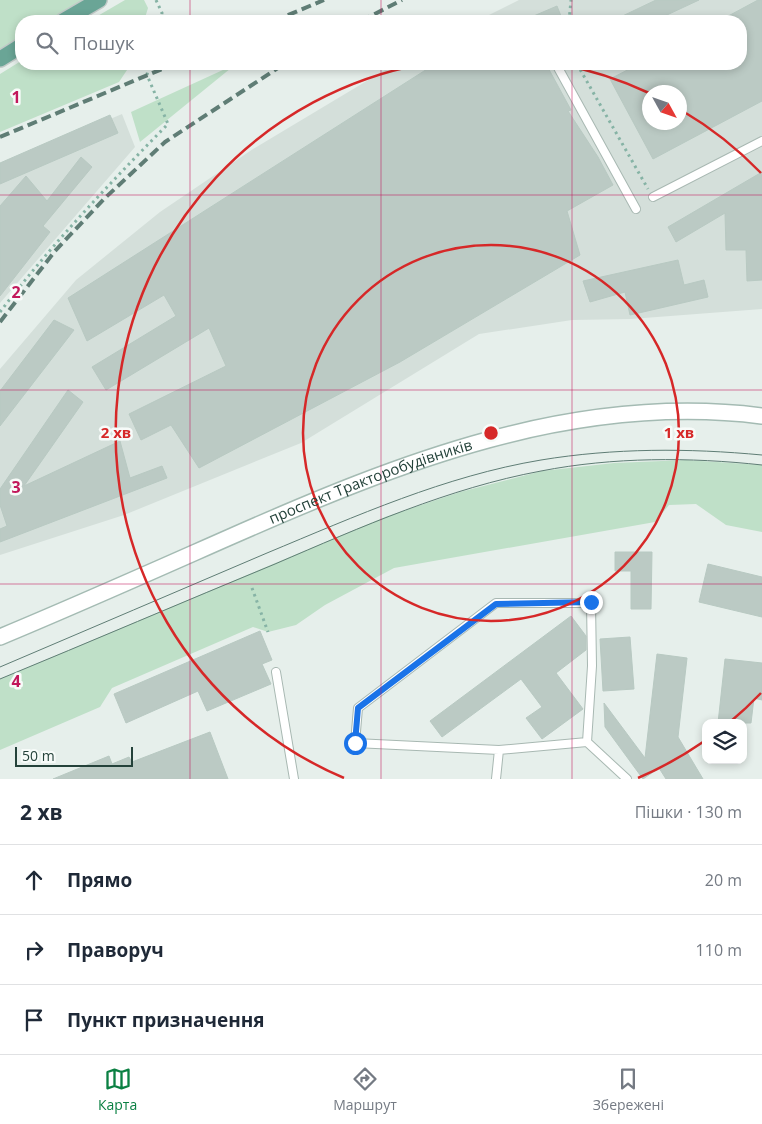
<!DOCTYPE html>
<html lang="uk">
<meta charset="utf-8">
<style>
:root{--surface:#fff;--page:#f6f6f7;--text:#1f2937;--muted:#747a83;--line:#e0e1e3;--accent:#0b8043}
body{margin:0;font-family:"Open Sans",sans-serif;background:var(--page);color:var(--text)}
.controls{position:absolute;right:15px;bottom:15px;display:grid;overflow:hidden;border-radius:10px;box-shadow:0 2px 8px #0003}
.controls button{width:45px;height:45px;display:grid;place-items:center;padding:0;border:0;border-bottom:1px solid var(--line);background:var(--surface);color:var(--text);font:25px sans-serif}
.compass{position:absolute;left:642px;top:85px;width:45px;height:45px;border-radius:50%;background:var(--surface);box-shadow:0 2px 8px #0003;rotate:130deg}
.scale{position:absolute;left:15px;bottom:12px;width:118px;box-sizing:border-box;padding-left:5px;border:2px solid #24423a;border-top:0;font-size:14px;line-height:18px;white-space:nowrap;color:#24423a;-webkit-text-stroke:4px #f7fbf9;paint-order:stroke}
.stop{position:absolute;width:15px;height:15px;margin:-11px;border:4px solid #1a73e8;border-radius:50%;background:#fff}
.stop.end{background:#1a73e8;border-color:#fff;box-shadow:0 1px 5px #0008}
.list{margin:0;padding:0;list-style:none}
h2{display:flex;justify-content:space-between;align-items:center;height:65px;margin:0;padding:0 20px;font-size:21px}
h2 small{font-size:16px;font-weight:400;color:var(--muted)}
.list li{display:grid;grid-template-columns:32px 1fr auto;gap:15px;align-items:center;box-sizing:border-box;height:70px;padding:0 20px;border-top:1px solid var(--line)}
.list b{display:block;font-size:19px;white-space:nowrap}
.list em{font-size:16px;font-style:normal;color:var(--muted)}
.icon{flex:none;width:28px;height:28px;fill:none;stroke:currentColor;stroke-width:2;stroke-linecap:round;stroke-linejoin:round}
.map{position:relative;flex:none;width:762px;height:779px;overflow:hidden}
.search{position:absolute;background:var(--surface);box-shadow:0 2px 8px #0003;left:15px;right:15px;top:15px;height:55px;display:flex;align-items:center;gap:12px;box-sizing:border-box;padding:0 18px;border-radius:20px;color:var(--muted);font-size:19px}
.sheet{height:275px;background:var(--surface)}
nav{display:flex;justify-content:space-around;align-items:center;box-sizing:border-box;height:70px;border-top:1px solid var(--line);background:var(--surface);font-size:14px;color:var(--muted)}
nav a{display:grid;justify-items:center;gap:2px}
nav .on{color:var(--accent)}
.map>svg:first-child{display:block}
.built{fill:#d4dfda;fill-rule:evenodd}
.green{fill:#bfe0c8}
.building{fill:#bbcac4;stroke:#b8c9c2;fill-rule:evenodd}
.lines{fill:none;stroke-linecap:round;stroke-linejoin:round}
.service-casing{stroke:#a8b8b2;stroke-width:10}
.secondary-casing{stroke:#a4bbb3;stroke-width:18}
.primary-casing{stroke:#c2cac8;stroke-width:18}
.path{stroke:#86b3a5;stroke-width:3;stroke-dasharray:2.5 4;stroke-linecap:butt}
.service{stroke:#fff;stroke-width:8}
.secondary{stroke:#fff;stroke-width:15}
.primary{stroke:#6aa596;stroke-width:15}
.tram{stroke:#5f7d75;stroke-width:1}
.rail{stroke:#5f7d75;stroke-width:4;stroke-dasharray:10 5;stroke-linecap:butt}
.route{stroke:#1a73e8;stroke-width:6}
.grid{fill:none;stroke:#c2185b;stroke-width:1;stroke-opacity:0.55}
.ring{fill:none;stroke:#d62828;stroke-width:2.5}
.labels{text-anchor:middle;stroke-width:5;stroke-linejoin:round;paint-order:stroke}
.street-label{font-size:15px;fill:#24423a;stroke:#f7fbf9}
.grid-label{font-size:16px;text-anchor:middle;font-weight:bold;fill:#c2185b;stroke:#f7fbf9;stroke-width:5;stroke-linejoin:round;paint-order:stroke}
.centre{fill:#d62828;stroke:#f7fbf9;stroke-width:2.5}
.ring-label{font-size:15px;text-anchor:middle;font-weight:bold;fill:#d62828;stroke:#f7fbf9;stroke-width:5;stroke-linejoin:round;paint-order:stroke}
</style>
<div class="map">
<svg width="762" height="779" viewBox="0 0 762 779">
<rect width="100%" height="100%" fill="#e6efeb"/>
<path class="built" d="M519 0H762V309L631 319 572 320 479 334 301 443 124 515 0 555V369L76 280 160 212 253 149 395 64H741V21H477ZM650 92H680V122H650Z
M122 114 135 147 0 303V166Z"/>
<path class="green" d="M0 0H83L48 21H21V37L0 50Z
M125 0H144L148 8 144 21H89Z
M21 61V64H131L119 82 0 132V74Z
M236 64 140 142 131 112Z
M686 460 762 465V532L726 525 696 504 669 505 655 522 394 568 325 605 296 625 268 632 253 627 112 688 100 707 0 750V679L385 517 460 492 542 471 614 463Z"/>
<path class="building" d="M656 0H699L654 21H612Z
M758 0H762V101L653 159 610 79 639 64H741V21H719ZM650 92H680V122H650Z
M557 6 563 21H522Z
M435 64H546L571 110 568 111 598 157 613 185 567 211 580 255 400 362 199 468 171 425 141 440 129 414 226 366 209 328 106 390 92 367 176 316 164 295 87 341 68 298Z
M110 115 118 133 0 184V163Z
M81 157 92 167 43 226 50 232 0 296V206L26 176 47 201Z
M762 172V280L747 281 746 250H726L725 213 676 242 668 227Z
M678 260 684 285 704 280 708 297 630 315 625 292 590 302 583 281Z
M54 320 74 330 0 426V391Z
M68 390 83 402 24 486 120 441 130 478 162 466 167 478 0 542V529L7 526 0 505V489Z
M615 552H652L651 609H631V571H615Z
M708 564 762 577V617L699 602Z
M571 616 586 636V650L556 673 583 709 542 739 526 718 542 707 521 679 442 737 430 721Z
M260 631 272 660 262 664 271 684 207 711 198 691 126 723 114 694Z
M630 637 634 689 603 691 600 639Z
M657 654 687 658 678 737 703 779H666L659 768 643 779 605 727 604 703 645 758Z
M725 659 762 663V700L754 698 751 723H718Z
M210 732 228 779H53L109 756 112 764 129 757 132 762Z"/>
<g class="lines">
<defs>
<path id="service" d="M556 64 636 209
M653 197 762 141
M496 603H591L592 666 587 742 499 750 355 743 358 708Z
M276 672 294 779
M587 742 627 779
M496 779 499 750"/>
<g id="secondary">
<path id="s1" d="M0 637C77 605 153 571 230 537 398 463 574 392 762 416"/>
</g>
<path id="primary" d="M63 21 99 0
M0 59 21 46"/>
</defs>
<use href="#service" class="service-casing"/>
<use href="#secondary" class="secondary-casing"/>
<use href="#primary" class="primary-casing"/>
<path class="path" d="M156 0 162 13 161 21
M569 21 571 0
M577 64 648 189
M0 312C51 245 109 184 168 124L147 75 149 64
M252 588 268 632"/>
<use href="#service" class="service"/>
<use href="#secondary" class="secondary"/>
<use href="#primary" class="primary"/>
<path class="tram" d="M0 667C89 629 178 591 267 553 356 516 445 476 541 460 614 448 688 448 762 455
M0 679C92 641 183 602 275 564 361 527 449 488 541 471 613 457 690 457 762 465"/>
<path class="rail" d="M274 21 324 0
M361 21 402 0
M0 137 174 64
M0 322 55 251 105 198 165 142 284 64"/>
</g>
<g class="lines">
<path class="route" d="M355 743 358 708 496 604 591 602"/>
</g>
<path class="grid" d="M190 0V21M381 0V21M572 0V21M190 64V779M381 64V779M572 64V779M0 195H762M0 390H762M0 584H762"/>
<g class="ring">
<circle cx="491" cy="433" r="188"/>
<path d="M761 693A375 375 0 0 1 730 722M703 742A375 375 0 0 1 638 778M344 778A375 375 0 0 1 423 64M559 64A375 375 0 0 1 649 93M681 110A375 375 0 0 1 761 173"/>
</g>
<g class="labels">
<g class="street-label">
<text dy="5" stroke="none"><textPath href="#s1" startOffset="402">проспект Тракторобудівників</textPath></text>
</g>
</g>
<g class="grid-label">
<text x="16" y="103">1</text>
<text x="16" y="298">2</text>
<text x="16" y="493">3</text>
<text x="16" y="687">4</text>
</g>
<circle cx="491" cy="433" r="8" class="centre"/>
<g class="ring-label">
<text x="679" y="438">1 хв</text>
<text x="116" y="438">2 хв</text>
</g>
</svg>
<div class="controls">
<button><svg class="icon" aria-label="layers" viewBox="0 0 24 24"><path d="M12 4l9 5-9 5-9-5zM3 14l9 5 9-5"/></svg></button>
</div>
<svg class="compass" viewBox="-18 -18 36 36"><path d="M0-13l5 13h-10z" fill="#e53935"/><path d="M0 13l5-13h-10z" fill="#747a83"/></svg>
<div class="scale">50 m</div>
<div class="stop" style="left:355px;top:743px"></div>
<div class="stop end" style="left:591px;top:602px"></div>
<div class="search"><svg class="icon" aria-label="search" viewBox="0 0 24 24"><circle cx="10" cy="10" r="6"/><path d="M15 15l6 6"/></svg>Пошук</div>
</div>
<section class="sheet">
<h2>2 хв<small>Пішки · 130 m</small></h2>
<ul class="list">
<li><svg class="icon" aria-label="ahead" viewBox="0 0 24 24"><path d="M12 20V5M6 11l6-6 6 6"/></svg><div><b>Прямо</b></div><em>20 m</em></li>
<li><svg class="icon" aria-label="right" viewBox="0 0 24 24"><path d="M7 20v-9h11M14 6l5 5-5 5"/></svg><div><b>Праворуч</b></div><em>110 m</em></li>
<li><svg class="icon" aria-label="arrive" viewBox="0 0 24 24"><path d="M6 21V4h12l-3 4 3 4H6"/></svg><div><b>Пункт призначення</b></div></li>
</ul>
</section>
<nav>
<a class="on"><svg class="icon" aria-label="map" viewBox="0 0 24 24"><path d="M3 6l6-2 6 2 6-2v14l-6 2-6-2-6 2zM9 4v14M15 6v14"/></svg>Карта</a>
<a><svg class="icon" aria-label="directions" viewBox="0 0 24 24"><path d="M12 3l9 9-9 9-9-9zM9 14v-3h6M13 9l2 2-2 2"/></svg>Маршрут</a>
<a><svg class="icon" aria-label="saved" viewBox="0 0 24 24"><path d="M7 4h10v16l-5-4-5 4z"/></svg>Збережені</a>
</nav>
